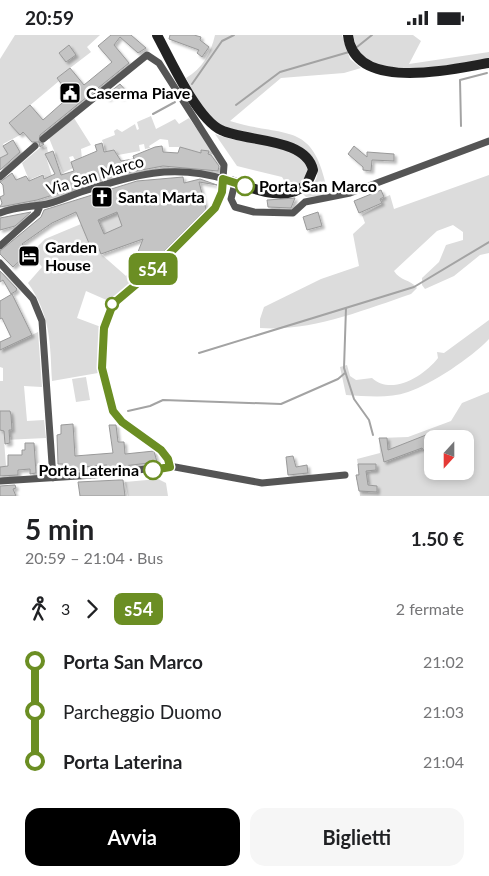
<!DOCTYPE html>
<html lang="it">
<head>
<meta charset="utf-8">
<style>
	:root { --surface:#fff; --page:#f6f6f6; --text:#202124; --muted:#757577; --accent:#000 }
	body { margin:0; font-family:Lato,sans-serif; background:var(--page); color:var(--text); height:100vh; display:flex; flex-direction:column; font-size:19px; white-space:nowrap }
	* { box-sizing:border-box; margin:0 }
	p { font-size:16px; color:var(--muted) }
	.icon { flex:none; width:28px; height:28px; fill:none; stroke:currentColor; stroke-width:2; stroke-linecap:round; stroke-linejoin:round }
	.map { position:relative; height:461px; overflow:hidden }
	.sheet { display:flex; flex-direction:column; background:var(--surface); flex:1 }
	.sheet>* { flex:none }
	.badge { padding:0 10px; border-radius:8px; font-size:18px; line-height:32px }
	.needle { width:32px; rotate:201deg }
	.controls { position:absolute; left:424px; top:395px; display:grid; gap:10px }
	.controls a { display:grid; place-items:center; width:50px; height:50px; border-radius:10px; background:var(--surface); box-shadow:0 2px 8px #0003; font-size:25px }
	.map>.badge { position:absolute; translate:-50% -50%; box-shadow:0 0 0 2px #fff }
	.legs { display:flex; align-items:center; gap:8px; height:55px; padding:0 25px; font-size:16px }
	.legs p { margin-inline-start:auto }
	.overview { display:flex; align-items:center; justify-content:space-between; height:85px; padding:0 25px }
	h1 { font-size:28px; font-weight:700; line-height:38px }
	.primary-button { display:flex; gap:10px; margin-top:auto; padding:10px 25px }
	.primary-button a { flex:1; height:58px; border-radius:15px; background:var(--accent); color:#fff; font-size:20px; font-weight:700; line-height:58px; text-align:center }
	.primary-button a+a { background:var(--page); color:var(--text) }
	ul { padding:0 25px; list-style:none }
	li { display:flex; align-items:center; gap:18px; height:50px; font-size:19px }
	li i { display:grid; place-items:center; width:8px; height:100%; margin:0 6px; background:currentColor }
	li i::after { content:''; width:12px; height:12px; margin:-6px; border:4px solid; border-radius:50%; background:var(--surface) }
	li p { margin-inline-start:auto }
	li:first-child i { background:linear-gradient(#0000 50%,currentColor 0) }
	li:last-child i { background:linear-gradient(currentColor 50%,#0000 0) }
	.status { display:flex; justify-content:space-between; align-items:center; height:35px; padding:0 25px; background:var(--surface); direction:ltr }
	.status svg { height:14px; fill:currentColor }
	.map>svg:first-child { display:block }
</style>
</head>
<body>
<div class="status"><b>20:59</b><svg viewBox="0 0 49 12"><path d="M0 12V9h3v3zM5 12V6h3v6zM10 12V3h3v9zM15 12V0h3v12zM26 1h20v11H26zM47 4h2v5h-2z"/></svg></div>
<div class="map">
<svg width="489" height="461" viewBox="0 0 489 461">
	<defs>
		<filter id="shadow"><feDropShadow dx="2.5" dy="2.5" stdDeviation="1" flood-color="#0004"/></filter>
	</defs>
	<rect width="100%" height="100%" fill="#fff"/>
	<path fill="#dcdcdc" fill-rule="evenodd" d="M 15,0 L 100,0 L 87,12 L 91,17 L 57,43 L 59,46 L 9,88 L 20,100 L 3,109 L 8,119 L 0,123 L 0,24 Z
		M 215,0 L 342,0 L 350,24 L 361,33 L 344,38 L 281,43 L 230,86 C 288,104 314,84 328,160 L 306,162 L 302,158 C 311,152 319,146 317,134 C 311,98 245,103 219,90 C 204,83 194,57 186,43 C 202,34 211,18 215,0 Z
		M 353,0 L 413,0 L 421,6 L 409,29 L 489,17 L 489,24 C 456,29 387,45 360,18 C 356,13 355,6 353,0 Z
		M 151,81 L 156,94 L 175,84 L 179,89 L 189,83 L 216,121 L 202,115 L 201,118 L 180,112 L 169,112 L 168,105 L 160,104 L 149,111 L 150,113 L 145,114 L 144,109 L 139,110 L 140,116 L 118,120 L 114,115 L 107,121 L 102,105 L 115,100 L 114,96 L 117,94 L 122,97 L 135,89 L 137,95 L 139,94 L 137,87 Z
		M 74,83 L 91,110 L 81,114 L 82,124 L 75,125 L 73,121 L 69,122 L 73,133 L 63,138 L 49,103 Z
		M 215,99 C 242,110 275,105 300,122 C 304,124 306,131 308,135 L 303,148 L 289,153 L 282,142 L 237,131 Z
		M 42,111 L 44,113 L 47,112 L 48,118 L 45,119 L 52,141 L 45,143 L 43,139 L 29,145 L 22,128 Z
		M 489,140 L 489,218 L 480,220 L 454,241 L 425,254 L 422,250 L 422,243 L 439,227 L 446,210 L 463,205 L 463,197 L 453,190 L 437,196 L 394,236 C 400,246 410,244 417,253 L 411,259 C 364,275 310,297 260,293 L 260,284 L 264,272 L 321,244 L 359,231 L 353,199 L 365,188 L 362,180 L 382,169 L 381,164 L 390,160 L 394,174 Z
		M 117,177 L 124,194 L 108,197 L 105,202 L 98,185 Z
		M 81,189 L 91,213 L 97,209 L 101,219 L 126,241 L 132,233 L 145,238 L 111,267 L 86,256 L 77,283 L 101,292 L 98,338 L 52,346 C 50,308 51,281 28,248 L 42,232 L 31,218 L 45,204 Z
		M 489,285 L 489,304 C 471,323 432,349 408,357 C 388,364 366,361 346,360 L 340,332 L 347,330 L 350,341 L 356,345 L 372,343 C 392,361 424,341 438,323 L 437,317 L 444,318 Z
		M 38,297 L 42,352 L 24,351 L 27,386 L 44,385 L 46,403 L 4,405 L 6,431 L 0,432 L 0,346 L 3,346 L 3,333 L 0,332 L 0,315 Z
		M 86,342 L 90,365 L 76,367 L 72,344 Z
		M 489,357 L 489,461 L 360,461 L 359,445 L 356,445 L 356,440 L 359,439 L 357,424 L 380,418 L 379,403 L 408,402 L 451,386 L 462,368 ZM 432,404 L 465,404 L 465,436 L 432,436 Z
		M 158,444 L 166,448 L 168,461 L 128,461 L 125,447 Z"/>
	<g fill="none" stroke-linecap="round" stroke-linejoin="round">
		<path stroke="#a3a3a3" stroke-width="2" d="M 357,12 L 372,0
			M 192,49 L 222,6 L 234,0
			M 236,70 L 280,37 L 349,17
			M 153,79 L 175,67
			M 461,91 L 460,45 L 487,38
			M 346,273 L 344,333 L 354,364 L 369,385 L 373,400
			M 199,318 L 414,252 L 489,207
			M 128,376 L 150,371 L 163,365 L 281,369 L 338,344 L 345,338"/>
	</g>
	<path fill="#c4c4c4" stroke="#999" fill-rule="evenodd" filter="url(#shadow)" d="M 111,0 L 131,0 L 146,13 L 138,18 L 120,2 L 114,10 L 129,28 L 40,100 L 39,107 L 44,109 L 40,112 L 39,107 L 32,107 L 23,97 L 20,100 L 9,88 L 30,70 L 43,85 L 70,61 L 57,43 L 70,33 L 84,50 L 112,27 L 98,11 Z
		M 170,0 L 194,0 L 201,2 L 200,5 L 209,12 L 202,22 L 197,18 L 199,15 L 169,4 Z
		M 69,10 L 76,20 L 66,27 L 59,18 Z
		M 120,49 L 128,58 L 121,63 L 116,57 L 108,64 L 105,61 Z
		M 13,105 L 20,117 L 0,135 L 0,123 L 8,119 L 3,111 Z
		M 102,108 L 104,117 L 114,115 L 121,126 L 134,124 L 133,121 L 155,112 L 162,111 L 163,117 L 178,118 L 180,112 L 201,118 L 201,115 L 209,116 L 208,119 L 211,120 L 219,131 L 218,136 L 163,131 L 120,139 L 37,165 L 0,172 L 2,168 L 0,162 L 4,160 L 3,150 L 0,147 L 12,138 L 16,145 L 26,141 L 29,146 L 43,140 L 44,144 L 55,139 L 45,119 L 53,116 L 61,140 L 74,136 L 71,127 L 97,116 L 95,110 Z
		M 354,111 L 367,122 L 367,117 L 394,119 L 394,126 L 372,125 L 371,136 L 363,135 L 363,132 L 348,119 Z
		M 183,142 L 184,148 L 200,144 L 217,150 L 199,147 L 206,174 L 150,230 L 139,227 L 136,222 L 143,204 L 101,219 L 97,209 L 91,213 L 76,177 L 52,188 L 22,209 L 33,221 L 28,225 L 25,221 L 13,232 L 0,219 L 0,216 L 41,182 L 44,175 L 137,146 ZM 117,177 L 122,191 L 104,199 L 98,185 Z
		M 381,155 L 384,162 L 380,164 L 382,168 L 359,178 L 354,166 Z
		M 295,163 L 291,173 L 268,172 L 267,165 Z
		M 31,177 L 15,191 L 0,195 L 0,183 Z
		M 318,177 L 322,191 L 307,195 L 303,182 Z
		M 0,236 L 17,254 L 16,256 L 11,259 L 3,245 L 0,247 Z
		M 12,259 L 32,300 L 0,315 L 0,307 L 11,302 L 2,283 L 0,284 L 0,266 Z
		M 0,376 L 10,376 L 11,380 L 12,395 L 9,395 L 10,408 L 5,409 L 4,396 L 0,395 Z
		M 73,389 L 75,421 L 113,418 L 109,390 L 116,390 L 118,407 L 124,407 L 125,419 L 154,416 L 157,427 L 107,433 L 107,430 L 82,432 L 82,435 L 64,437 L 63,429 L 58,429 L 57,400 L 61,399 L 61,390 Z
		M 426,400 L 432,400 L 432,406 L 426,406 L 427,420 L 422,413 L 384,427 L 379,403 L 387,403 L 388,415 Z
		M 25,408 L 34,408 L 36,438 L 30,439 L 30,434 L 18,435 L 18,440 L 0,441 L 0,432 L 8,431 L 8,420 L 22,420 L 22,415 L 25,415 Z
		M 293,421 L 296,432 L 307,430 L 308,438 L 288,440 L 286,422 Z
		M 358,429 L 376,429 L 376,435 L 366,436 L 368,450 L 377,451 L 377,457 L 359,456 L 356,440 L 359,440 Z
		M 119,445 L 123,445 L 125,461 L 80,461 L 78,447 Z
		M 15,450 L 16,453 L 13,454 L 16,461 L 0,461 L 0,451 Z"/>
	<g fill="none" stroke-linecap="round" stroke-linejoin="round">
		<path stroke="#555" stroke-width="7" d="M 43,104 L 147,20 L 159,28 L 224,130 L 222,157 L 215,173 L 152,236 L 113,269 L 104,293 L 102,333 L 113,376 L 122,387 L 164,417 L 168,424 L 169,432
			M 0,142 L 35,111
			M 235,148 L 231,164 L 235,172 L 254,177 L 293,178 L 305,167 L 350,158 L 489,106
			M 0,178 C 14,172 27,172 41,170 C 54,169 69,161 81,157 C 133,140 173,128 227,145
			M 0,211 L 37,178 L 40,171
			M 0,228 L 33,264 L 42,286 L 53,443
			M 175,432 L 262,448 L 345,440
			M 0,446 L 94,440 L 172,431"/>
		<path stroke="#222" stroke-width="10" d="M 157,0 C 170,24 197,84 221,95 C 245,107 306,102 313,135 L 307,149 C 286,168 254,154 231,146
			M 348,0 C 354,58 452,34 489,28"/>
	</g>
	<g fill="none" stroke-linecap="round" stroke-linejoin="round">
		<g stroke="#fff" stroke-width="11">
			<path id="line-1" d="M 153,435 L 170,432 L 168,424 L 161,415 L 122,387 L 113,376 L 102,333 L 104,293 L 113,269 L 152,236 L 215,173 L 222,157 L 223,144 L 245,151"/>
		</g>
		<use href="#line-1" stroke="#6b8e23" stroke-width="8"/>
	</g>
	<defs>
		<g id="civic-square" transform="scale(1.125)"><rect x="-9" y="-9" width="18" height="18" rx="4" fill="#000" stroke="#fff"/><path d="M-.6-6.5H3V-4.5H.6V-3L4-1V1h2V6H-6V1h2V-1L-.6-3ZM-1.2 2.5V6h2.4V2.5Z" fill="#fff"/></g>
		<g id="church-square" transform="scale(1.125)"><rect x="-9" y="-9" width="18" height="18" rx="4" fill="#000" stroke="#fff"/><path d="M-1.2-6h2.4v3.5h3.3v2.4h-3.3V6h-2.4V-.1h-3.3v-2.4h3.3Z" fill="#fff"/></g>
		<g id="hotel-square" transform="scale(1.125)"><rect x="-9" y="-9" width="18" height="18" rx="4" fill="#000" stroke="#fff"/><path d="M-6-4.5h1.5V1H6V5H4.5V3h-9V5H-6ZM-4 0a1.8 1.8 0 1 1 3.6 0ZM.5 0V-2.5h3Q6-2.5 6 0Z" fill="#fff"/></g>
	</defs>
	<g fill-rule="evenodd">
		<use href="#civic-square" x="70" y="58"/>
		<use href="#church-square" x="102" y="162"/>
		<use href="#hotel-square" x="29" y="221"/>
	</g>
	<g fill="#fff" stroke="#6b8e23" stroke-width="2.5">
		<circle cx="245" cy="151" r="9"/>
		<circle cx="112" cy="269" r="6"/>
		<circle cx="153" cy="435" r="9"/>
	</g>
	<g text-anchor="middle" stroke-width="5" stroke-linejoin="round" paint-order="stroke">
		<g font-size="16" font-weight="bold" fill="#000" stroke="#fff" text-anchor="start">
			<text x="86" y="64">Caserma Piave</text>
			<text x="118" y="168">Santa Marta</text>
			<text x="45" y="218">Garden<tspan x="45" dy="18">House</tspan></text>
		</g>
		<g font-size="16" fill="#000" stroke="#fff">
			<text transform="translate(95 140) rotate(-17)" y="6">Via San Marco</text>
		</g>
		<g font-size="16" font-weight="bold" fill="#000" stroke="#fff" text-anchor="start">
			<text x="259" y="157">Porta San Marco</text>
			<text x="139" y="441" text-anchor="end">Porta Laterina</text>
		</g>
	</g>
</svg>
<div class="controls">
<a><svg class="needle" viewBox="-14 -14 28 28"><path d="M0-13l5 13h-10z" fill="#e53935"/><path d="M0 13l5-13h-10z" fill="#757577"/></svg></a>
</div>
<b class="badge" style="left:153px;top:234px;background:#6b8e23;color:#fff">s54</b>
</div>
<section class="sheet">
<div class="overview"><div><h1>5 min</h1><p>20:59 – 21:04 · Bus</p></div><b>1.50 €</b></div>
<div class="legs"><svg class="icon" aria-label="walk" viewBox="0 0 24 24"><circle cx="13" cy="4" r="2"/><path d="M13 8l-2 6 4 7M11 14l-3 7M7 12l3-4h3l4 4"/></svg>3<svg class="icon" aria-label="forward" viewBox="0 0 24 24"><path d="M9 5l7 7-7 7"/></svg><b class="badge" style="background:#6b8e23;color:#fff">s54</b><p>2 fermate</p></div>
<ul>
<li><i style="color:#6b8e23"></i><b>Porta San Marco</b><p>21:02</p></li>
<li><i style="color:#6b8e23"></i><span>Parcheggio Duomo</span><p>21:03</p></li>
<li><i style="color:#6b8e23"></i><b>Porta Laterina</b><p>21:04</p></li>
</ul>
<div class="primary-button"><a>Avvia</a><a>Biglietti</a></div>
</section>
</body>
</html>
